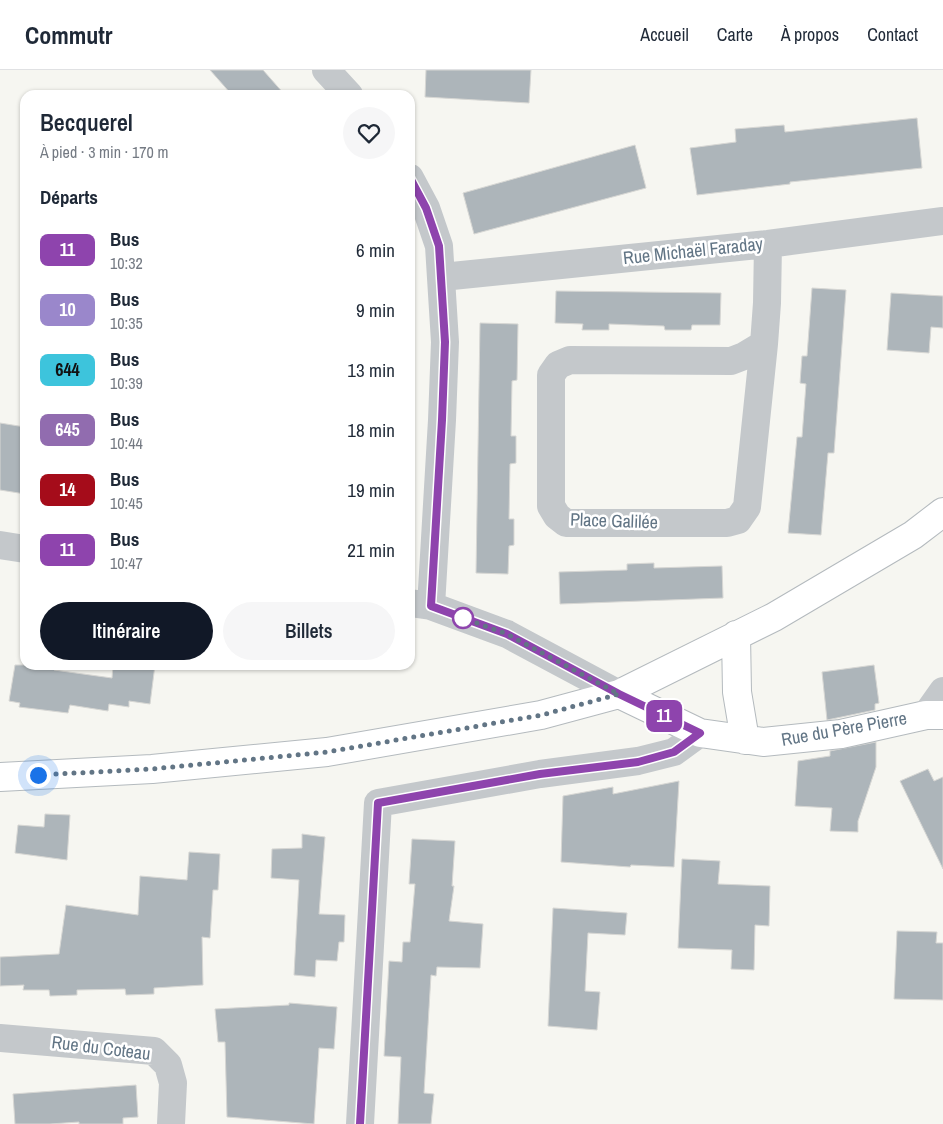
<!DOCTYPE html>
<html lang="fr">
<head>
<meta charset="utf-8">
<style>
	:root { --surface:#fff; --page:#f6f6f7; --text:#1f2937; --muted:#747a83; --line:#e0e1e3; --accent:#111827 }
	body { margin:0; font-family:"Archivo Narrow",sans-serif; background:var(--page); color:var(--text); height:100vh; display:flex; flex-direction:column; font-size:19px; white-space:nowrap }
	* { box-sizing:border-box; margin:0 }
	p { font-size:16px; color:var(--muted) }
	.icon { flex:none; width:28px; height:28px; fill:none; stroke:currentColor; stroke-width:2; stroke-linecap:round; stroke-linejoin:round }
	.map { position:relative; flex:1; overflow:hidden }
	.panel { position:absolute; left:20px; top:20px; width:395px; height:580px; display:flex; flex-direction:column; background:var(--surface); border-radius:15px; box-shadow:0 1px 4px #0004 }
	.panel>* { flex:none }
	.badge { padding:0 10px; border-radius:8px; font-size:18px; line-height:32px }
	.you { position:absolute; width:25px; height:25px; margin:-12px; border:4px solid #fff; border-radius:50%; background:#1a73e8; box-shadow:0 0 0 8px #1a73e833 }
	.map>.badge { position:absolute; translate:-50% -50%; box-shadow:0 0 0 2px #fff }
	h2 { padding:0 20px; font-size:19px; line-height:45px }
	.round { display:grid; place-items:center; flex:none; width:52px; height:52px; border-radius:26px; background:var(--page) }
	.head { display:flex; align-items:center; justify-content:space-between; height:85px; padding:0 20px }
	h1 { font-size:24px; font-weight:600; line-height:38px }
	.button { display:flex; gap:10px; margin-top:auto; padding:10px 20px }
	.button a { flex:1; height:58px; border-radius:30px; background:var(--accent); color:#fff; font-size:20px; font-weight:600; line-height:58px; text-align:center }
	.button a+a { background:var(--page); color:var(--text) }
	ul { padding:0; list-style:none }
	li { display:flex; align-items:center; gap:15px; height:60px; padding:0 20px }
	li div { flex:1 }
	li b { display:block; font-size:19px }
	li em { font-style:normal }
	li .badge { min-width:55px; font-weight:700; text-align:center }
	header { display:flex; align-items:center; gap:30px; box-sizing:border-box; height:70px; padding:0 25px; background:var(--surface); border-bottom:1px solid var(--line) }
	header strong { font-size:24px }
	nav { display:flex; gap:28px; margin-inline-start:auto; font-size:18px }
	.map>svg:first-child { display:block }
</style>
</head>
<body>
<header>
<strong>Commutr</strong>
<nav><a>Accueil</a><a>Carte</a><a>À propos</a><a>Contact</a></nav>
</header>
<div class="map">
<svg width="943" height="1054" viewBox="0 0 943 1054">
	<rect width="100%" height="100%" fill="#f6f6f1"/>
	<path fill="#adb5ba" stroke="#d7d7d4" d="M 210,0 L 263,0 L 285,25 L 232,25 Z
		M 426,0 L 531,0 L 529,33 L 425,27 Z
		M 917,48 L 922,98 L 790,112 L 790,114 L 697,125 L 690,78 L 736,72 L 735,59 L 784,55 L 785,62 Z
		M 635,75 L 646,118 L 474,164 L 463,123 Z
		M 812,218 L 846,220 L 834,383 L 828,383 L 821,465 L 788,463 L 797,367 L 802,367 L 806,314 L 800,313 L 802,286 L 807,286 Z
		M 556,221 L 721,223 L 720,255 L 692,255 L 691,260 L 665,260 L 664,256 L 609,254 L 609,260 L 582,260 L 583,254 L 555,253 Z
		M 891,223 L 943,226 L 943,258 L 931,257 L 929,283 L 887,280 Z
		M 480,253 L 518,254 L 517,310 L 512,311 L 511,366 L 516,366 L 516,393 L 510,394 L 509,449 L 514,449 L 514,475 L 509,476 L 508,504 L 476,503 Z
		M 0,353 L 25,357 L 25,424 L 0,420 Z
		M 654,493 L 654,498 L 722,496 L 723,528 L 560,534 L 559,502 L 627,500 L 627,494 Z
		M 15,595 L 54,595 L 54,600 L 112,608 L 113,595 L 155,595 L 150,634 L 129,631 L 129,637 L 109,634 L 108,641 L 70,635 L 68,643 L 19,637 L 20,633 L 9,631 Z
		M 874,595 L 879,633 L 875,634 L 875,640 L 827,650 L 822,602 Z
		M 876,672 L 876,697 L 858,751 L 858,762 L 830,761 L 832,738 L 795,736 L 798,691 L 830,686 L 830,681 Z
		M 928,699 L 934,711 L 943,707 L 943,799 L 900,711 Z
		M 679,711 L 674,797 L 631,795 L 630,797 L 561,792 L 563,726 L 613,717 L 613,724 Z
		M 45,744 L 70,745 L 67,790 L 15,783 L 18,755 L 44,757 Z
		M 302,764 L 325,767 L 319,844 L 345,845 L 344,872 L 339,872 L 337,891 L 316,890 L 315,907 L 294,905 L 299,810 L 271,808 L 272,779 L 302,778 Z
		M 412,769 L 455,771 L 452,816 L 454,816 L 449,851 L 483,854 L 480,898 L 437,897 L 436,906 L 431,905 L 424,1023 L 434,1024 L 431,1054 L 398,1054 L 401,987 L 384,986 L 389,891 L 402,892 L 403,872 L 410,872 L 415,814 L 409,814 Z
		M 189,782 L 220,784 L 218,820 L 213,820 L 210,868 L 202,867 L 203,915 L 154,918 L 154,924 L 126,925 L 125,919 L 77,920 L 77,925 L 50,926 L 49,920 L 23,920 L 24,915 L 0,916 L 0,887 L 59,884 L 66,835 L 138,845 L 140,806 L 187,810 Z
		M 682,789 L 720,791 L 718,814 L 770,816 L 769,856 L 755,855 L 754,900 L 731,899 L 732,880 L 678,878 Z
		M 553,838 L 627,843 L 625,865 L 588,863 L 585,921 L 600,922 L 597,960 L 548,956 Z
		M 897,861 L 937,862 L 936,873 L 943,873 L 943,930 L 894,929 Z
		M 289,933 L 337,937 L 334,979 L 319,978 L 314,1054 L 227,1047 L 225,972 L 218,972 L 215,939 L 289,935 Z
		M 136,1015 L 138,1047 L 123,1048 L 123,1054 L 79,1054 L 79,1052 L 50,1054 L 15,1054 L 13,1024 Z"/>
	<g fill="none" stroke-linecap="round" stroke-linejoin="round">
		<g stroke="#b4babe" stroke-width="30">
			<path id="secondary" d="M 736,565 L 737,622 L 745,670
				M 619,624 L 700,663 L 763,672 L 841,664 L 926,645 L 943,645
				M 0,707 L 152,699 L 327,682 L 541,645 L 619,624 L 774,547 L 913,465 L 943,442"/>
		</g>
		<path stroke="#c4c8cb" stroke-width="28" d="M 326,0 L 349,25
			M 410,108 L 426,138 L 439,176 L 445,272 L 442,350 L 431,536
			M 442,207 L 768,174 L 943,151
			M 764,274 L 747,437 L 738,450 L 727,453 L 566,453 L 557,446 L 551,436 L 551,305 L 558,295 L 570,290 L 731,291 L 744,286 L 764,274 L 767,233 L 768,174
			M 0,475 L 25,479
			M 410,533 L 431,536 L 507,564 L 619,624
			M 926,645 L 943,621
			M 0,968 L 154,981 L 168,995 L 173,1013 L 171,1054
			M 360,1054 L 378,733 L 540,704 L 638,691 L 674,682 L 700,663"/>
		<use href="#secondary" stroke="#fff" stroke-width="28"/>
	</g>
	<g fill="none" stroke-linecap="round" stroke-linejoin="round">
		<g stroke="#fff" stroke-width="11">
			<path id="line" d="M 360,1054 L 378,733 L 540,704 L 638,692 L 674,682 L 700,663 L 619,624 L 507,564 L 431,536 L 442,350 L 445,272 L 439,176 L 426,138 L 410,108"/>
		</g>
		<use href="#line" stroke="#8e44ad" stroke-width="8"/>
		<path stroke="#627585" stroke-width="5" stroke-dasharray="0 9" d="M 38,705 L 152,699 L 327,682 L 542,645 L 619,624 L 507,564 L 463,548"/>
	</g>
	<circle fill="#fff" stroke="#8e44ad" stroke-width="2.5" cx="463" cy="548" r="10"/>
	<g text-anchor="middle" stroke-width="5" stroke-linejoin="round" paint-order="stroke">
		<g font-size="18" fill="#627585" stroke="#fff">
			<text transform="translate(693 181) rotate(-6)" y="6">Rue Michaël Faraday</text>
			<text transform="translate(614 451) rotate(2)" y="6">Place Galilée</text>
			<text transform="translate(844 659) rotate(-10)" y="6">Rue du Père Pierre</text>
			<text transform="translate(101 978) rotate(7)" y="6">Rue du Coteau</text>
		</g>
	</g>
</svg>
<div class="you" style="left:38px;top:705px"></div>
<b class="badge" style="left:664px;top:646px;background:#8e44ad;color:#fff">11</b>
<section class="panel">
<div class="head"><div><h1>Becquerel</h1><p>À pied · 3 min · 170 m</p></div><a class="round"><svg class="icon" aria-label="heart" viewBox="0 0 24 24"><path d="M12 20l-8-8c-3-5 5-10 8-4 3-6 11-1 8 4z"/></svg></a></div>
<h2>Départs</h2>
<ul>
<li><span class="badge" style="background:#8e44ad;color:#fff">11</span><div><b>Bus</b><p>10:32</p></div><em>6 min</em></li>
<li><span class="badge" style="background:#9a87cb;color:#fff">10</span><div><b>Bus</b><p>10:35</p></div><em>9 min</em></li>
<li><span class="badge" style="background:#3dc4dc;color:#111">644</span><div><b>Bus</b><p>10:39</p></div><em>13 min</em></li>
<li><span class="badge" style="background:#916caf;color:#fff">645</span><div><b>Bus</b><p>10:44</p></div><em>18 min</em></li>
<li><span class="badge" style="background:#a50c1a;color:#fff">14</span><div><b>Bus</b><p>10:45</p></div><em>19 min</em></li>
<li><span class="badge" style="background:#8e44ad;color:#fff">11</span><div><b>Bus</b><p>10:47</p></div><em>21 min</em></li>
</ul>
<div class="button"><a>Itinéraire</a><a>Billets</a></div>
</section>
</div>
</body>
</html>
